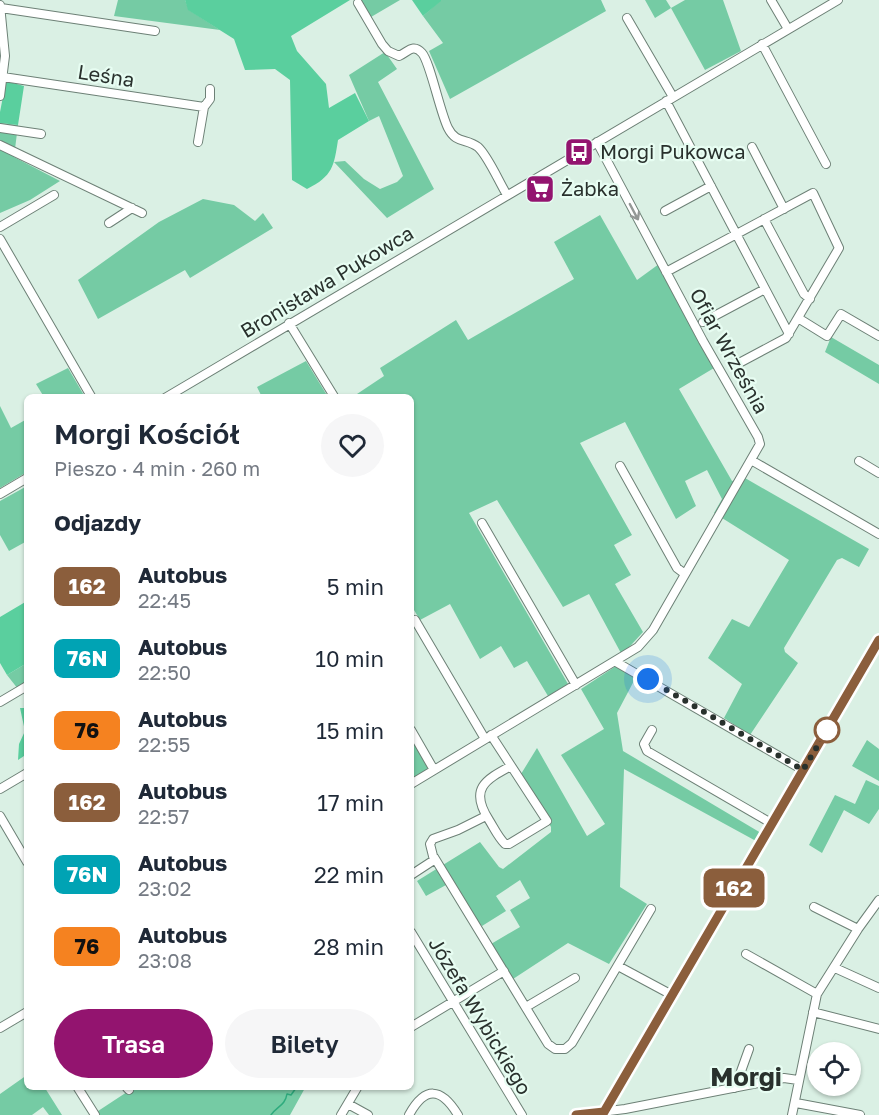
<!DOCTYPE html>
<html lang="pl">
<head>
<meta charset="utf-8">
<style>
	:root { --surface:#fff; --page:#f6f6f7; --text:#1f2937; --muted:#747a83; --accent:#93146f }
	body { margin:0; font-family:"Golos Text",sans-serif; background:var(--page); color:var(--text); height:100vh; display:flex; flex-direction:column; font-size:22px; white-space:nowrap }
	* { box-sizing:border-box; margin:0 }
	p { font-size:20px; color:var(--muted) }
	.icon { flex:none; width:33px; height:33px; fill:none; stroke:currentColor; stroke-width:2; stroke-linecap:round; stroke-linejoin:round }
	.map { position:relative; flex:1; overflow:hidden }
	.side { position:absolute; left:24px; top:394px; width:390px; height:696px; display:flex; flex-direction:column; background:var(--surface); border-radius:9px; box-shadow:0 2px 4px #0004 }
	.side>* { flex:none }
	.badge { padding:0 12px; border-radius:9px; font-size:21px; line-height:39px }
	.controls { position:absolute; left:807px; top:1042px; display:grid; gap:12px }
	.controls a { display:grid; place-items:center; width:54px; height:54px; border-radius:50%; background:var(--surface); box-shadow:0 2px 4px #0004; font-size:30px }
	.you { position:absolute; width:30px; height:30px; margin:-15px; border:4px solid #fff; border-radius:50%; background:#1a73e8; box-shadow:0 0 0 9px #1a73e833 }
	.map>.badge { position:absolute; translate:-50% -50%; box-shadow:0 0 0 3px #fff }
	h2 { padding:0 30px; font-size:22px; line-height:54px }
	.round { display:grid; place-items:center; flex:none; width:63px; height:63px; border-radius:32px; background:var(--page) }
	.overview { display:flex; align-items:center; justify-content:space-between; height:102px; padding:0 30px }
	h1 { font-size:28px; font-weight:600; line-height:45px }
	.action { display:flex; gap:12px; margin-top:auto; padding:12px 30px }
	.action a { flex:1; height:69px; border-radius:36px; background:var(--accent); color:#fff; font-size:24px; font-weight:600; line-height:69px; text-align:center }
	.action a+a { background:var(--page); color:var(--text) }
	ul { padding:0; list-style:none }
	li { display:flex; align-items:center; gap:18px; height:72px; padding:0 30px }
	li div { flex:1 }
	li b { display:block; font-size:22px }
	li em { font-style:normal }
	li .badge { min-width:66px; font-weight:700; text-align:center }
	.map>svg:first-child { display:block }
</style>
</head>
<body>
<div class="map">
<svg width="879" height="1115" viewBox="0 0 879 1115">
	<rect width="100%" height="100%" fill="#daf0e4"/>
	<path fill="#75cba4" d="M 118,0 L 185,0 L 189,10 L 220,30 L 114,16 Z
		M 360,0 L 400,0 L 371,17 Z
		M 441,0 L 601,0 L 606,11 L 450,99 L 429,51 L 443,43 L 423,16 Z
		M 645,0 L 666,0 L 671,8 L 685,0 L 723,0 L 741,51 L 705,70 L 671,8 L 655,18 Z
		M 385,52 L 397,69 L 378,82 L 434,189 L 387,218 L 334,162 L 345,161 L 364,179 L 380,189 L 397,182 L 403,176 L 379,116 L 369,121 L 349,75 Z
		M 0,123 L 18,125 L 14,157 L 60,181 L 30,200 L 0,213 Z
		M 203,199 L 234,205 L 255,221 L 263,213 L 273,228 L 190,278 L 185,270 L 98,319 L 78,280 L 159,222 Z
		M 600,215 L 637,280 L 659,264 L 714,368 L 679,389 L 732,481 L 745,478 L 869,549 L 859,567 L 842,558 L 837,560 L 784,648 L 785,652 L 798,663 L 750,735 L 724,718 L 742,684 L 708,658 L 732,619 L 749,627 L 789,560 L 714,513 L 722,499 L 707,470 L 685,481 L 696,506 L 676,519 L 625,422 L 580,443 L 632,535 L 614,545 L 631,575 L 615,584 L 643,632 L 622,655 L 589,594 L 563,607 L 497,500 L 469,513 L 568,684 L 548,696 L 527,661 L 514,668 L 501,646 L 480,659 L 450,604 L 420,620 L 411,605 L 411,398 L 351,398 L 384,376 L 380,368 L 456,320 L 468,340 L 574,279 L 554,242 Z
		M 831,337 L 879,365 L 879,384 L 825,352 Z
		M 306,361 L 328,397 L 262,397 L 257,387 Z
		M 68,368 L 85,397 L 44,397 L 36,384 Z
		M 0,406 L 11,428 L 27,419 L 27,472 L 0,488 Z
		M 27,486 L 27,541 L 9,551 L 0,535 L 0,501 Z
		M 27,663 L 27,684 L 18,689 L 7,675 Z
		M 616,666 L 636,677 L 617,713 L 623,751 L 761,833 L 756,841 L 624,769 L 620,887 L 647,904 L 609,964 L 568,943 L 513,979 L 491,944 L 520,927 L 510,910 L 530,898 L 520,880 L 496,896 L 506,911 L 482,926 L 450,886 L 446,885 L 426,896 L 417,881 L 480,842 L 499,867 L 503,869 L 551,832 L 551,827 L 521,774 L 537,748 L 587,836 L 605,824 L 561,755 L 604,729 L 581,689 Z
		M 411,737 L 430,768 L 411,779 Z
		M 867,740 L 879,749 L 879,781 L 852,766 Z
		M 866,780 L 879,786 L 879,809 L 869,824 L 844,810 L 822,853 L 809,845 L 835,795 L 855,804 Z
		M 27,1075 L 27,1088 L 45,1088 L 62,1115 L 49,1115 L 43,1107 L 32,1115 L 0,1115 L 0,1094 Z
		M 125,1088 L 305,1088 L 290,1115 L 92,1115 L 127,1092 Z"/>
	<path fill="#5acf9e" d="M 185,0 L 350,0 L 291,36 L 297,51 L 326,84 L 329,108 L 355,93 L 369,121 L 338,140 C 334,166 333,176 307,189 L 292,180 L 290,80 L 275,69 L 245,70 L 234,39 L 188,10 Z
		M 412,0 L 441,0 L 441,1 L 423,16 Z
		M 6,81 L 24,86 L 18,125 L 0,123 L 0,112 Z
		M 27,601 L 27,663 L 7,675 L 0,663 L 0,617 Z
		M 20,708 L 27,708 L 27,754 L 18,760 L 19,744 L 25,731 Z"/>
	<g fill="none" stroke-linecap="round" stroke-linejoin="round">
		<path stroke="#2eab7d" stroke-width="1.5" d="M 271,1115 C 277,1106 285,1106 287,1094 L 291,1095 L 296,1088"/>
		<g stroke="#6d8076" stroke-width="10">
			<path id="minor" d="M 771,0 L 788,29
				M 358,3 L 382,44 L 388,51 L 399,56 C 408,52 413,43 422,53 C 430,62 440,112 448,128 C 456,144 466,138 478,147 C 488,156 499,182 507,195
				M 1,8 L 155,31
				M 627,18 L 673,97
				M 762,44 L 826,164
				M 3,77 L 204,107
				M 0,96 L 5,56 L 0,5
				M 666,101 L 789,334
				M 0,128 L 41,134
				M 198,142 L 204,107 L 210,99 L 210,89
				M 0,145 L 142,213
				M 752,147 L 784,209
				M 665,211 L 711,186
				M 764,219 L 804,294 L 810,299
				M 109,223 L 132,208
				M 0,227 L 54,195
				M 0,239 L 92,398
				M 666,272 L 813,193 L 839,248 L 786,338 L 741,362
				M 798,318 L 827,336 L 841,314 L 879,336
				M 703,322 L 765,289
				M 289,323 L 335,398
				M 165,398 L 838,0
				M 751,460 L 879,534
				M 859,461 L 879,473
				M 620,466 L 677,568 L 685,574
				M 0,494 L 27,478
				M 482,523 L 576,685
				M 415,620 L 485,739
				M 616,662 L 803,770
				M 0,702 L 27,686
				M 411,730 L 434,770
				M 652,730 L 644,744 L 647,751 L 771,823
				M 491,735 L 547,821 L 509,844 L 505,844 C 498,837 494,828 489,820 C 469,789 485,780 511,766
				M 411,784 L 638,647 L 653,630 L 760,444 L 758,437 L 703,341 L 597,142
				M 0,789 L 27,773
				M 0,816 L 27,862
				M 434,857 L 548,1044 L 555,1049 L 565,1049 L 572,1043 L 651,909
				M 411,875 L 434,860 L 430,844 L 433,839 L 458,830 L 486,816
				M 814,907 L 858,929
				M 411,932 L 522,1115
				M 746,954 L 817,994
				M 618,966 L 672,995
				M 835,968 L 879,988
				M 526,1007 L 575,978
				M 813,1012 L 879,1029
				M 411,1027 L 504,971
				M 0,1028 L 27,1012
				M 78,1088 L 95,1115
				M 127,1088 L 129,1090
				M 735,1088 L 749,1049
				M 796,1103 L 860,1115
				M 348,1104 L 368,1115
				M 341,1115 L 357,1088
				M 409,1115 C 425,1086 441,1087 458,1115
				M 577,1115 L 625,1109 L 784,1078 L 798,1080
				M 604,1115 L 879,640
				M 792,1115 L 817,994 L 858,929 L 879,900"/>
		</g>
		<use href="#minor" stroke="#fff" stroke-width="8"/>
	</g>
	<defs><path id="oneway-shaft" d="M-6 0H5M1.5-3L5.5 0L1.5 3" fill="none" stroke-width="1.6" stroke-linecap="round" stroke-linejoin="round" transform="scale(1.5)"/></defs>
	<use stroke="#949896" href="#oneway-shaft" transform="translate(634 212) rotate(62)"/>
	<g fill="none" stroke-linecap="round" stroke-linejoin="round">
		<g stroke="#fff" stroke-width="14">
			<path id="line" d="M 576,1115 L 604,1112 L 879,640"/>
		</g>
		<use href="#line" stroke="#8b5e3c" stroke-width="9"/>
		<path stroke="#29312d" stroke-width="6" stroke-dasharray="0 10.8" d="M 648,679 L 803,770 L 827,730"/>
	</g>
	<defs>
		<g id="bus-square" transform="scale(1.5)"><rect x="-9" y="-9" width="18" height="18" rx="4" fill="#93146f" stroke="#e7fdf2"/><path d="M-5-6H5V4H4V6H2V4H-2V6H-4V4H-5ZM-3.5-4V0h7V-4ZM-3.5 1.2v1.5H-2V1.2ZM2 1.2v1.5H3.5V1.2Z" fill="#fff"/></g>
		<g id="supermarket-square" transform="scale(1.5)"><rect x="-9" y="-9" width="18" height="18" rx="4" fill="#93146f" stroke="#e7fdf2"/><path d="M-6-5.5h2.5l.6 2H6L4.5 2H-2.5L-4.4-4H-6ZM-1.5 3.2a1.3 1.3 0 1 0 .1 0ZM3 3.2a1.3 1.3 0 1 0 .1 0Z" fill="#fff"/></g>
	</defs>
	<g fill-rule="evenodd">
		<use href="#bus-square" x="579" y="152"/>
		<use href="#supermarket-square" x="540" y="189"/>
	</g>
	<circle fill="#fff" stroke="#8b5e3c" stroke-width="3" cx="827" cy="730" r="12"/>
	<g text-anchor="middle" stroke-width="4.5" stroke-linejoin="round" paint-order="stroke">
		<g font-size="20" fill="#29312d" stroke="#e7fdf2">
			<text transform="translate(106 76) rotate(9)" y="7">Leśna</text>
			<text transform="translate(327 282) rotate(-31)" y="7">Bronisława Pukowca</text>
			<text transform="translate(729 351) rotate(61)" y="7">Ofiar Września</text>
			<text transform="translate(480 1016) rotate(59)" y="7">Józefa Wybickiego</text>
		</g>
		<g font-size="20" fill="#29312d" stroke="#e7fdf2" text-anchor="start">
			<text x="600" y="159">Morgi Pukowca</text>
			<text x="561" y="196">Żabka</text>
		</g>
		<g font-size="26" font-weight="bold" fill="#29312d" stroke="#e7fdf2">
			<text x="746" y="1086">Morgi</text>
		</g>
	</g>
</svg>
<div class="controls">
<a><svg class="icon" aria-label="locate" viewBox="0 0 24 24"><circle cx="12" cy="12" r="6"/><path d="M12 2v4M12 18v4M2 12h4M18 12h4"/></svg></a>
</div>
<div class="you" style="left:648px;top:679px"></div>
<b class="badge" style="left:734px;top:888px;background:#8b5e3c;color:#fff">162</b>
<section class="side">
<div class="overview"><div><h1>Morgi Kościół</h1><p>Pieszo · 4 min · 260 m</p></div><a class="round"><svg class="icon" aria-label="heart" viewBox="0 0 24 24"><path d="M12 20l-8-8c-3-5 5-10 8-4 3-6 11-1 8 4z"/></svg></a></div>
<h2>Odjazdy</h2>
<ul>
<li><span class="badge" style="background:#8b5e3c;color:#fff">162</span><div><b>Autobus</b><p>22:45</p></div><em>5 min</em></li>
<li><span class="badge" style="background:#00a3b4;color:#fff">76N</span><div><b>Autobus</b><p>22:50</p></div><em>10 min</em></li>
<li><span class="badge" style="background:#f58220;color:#111">76</span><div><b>Autobus</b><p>22:55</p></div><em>15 min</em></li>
<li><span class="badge" style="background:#8b5e3c;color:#fff">162</span><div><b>Autobus</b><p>22:57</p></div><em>17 min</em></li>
<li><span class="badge" style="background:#00a3b4;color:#fff">76N</span><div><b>Autobus</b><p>23:02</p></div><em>22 min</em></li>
<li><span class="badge" style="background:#f58220;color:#111">76</span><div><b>Autobus</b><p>23:08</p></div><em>28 min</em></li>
</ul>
<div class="action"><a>Trasa</a><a>Bilety</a></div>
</section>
</div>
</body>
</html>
